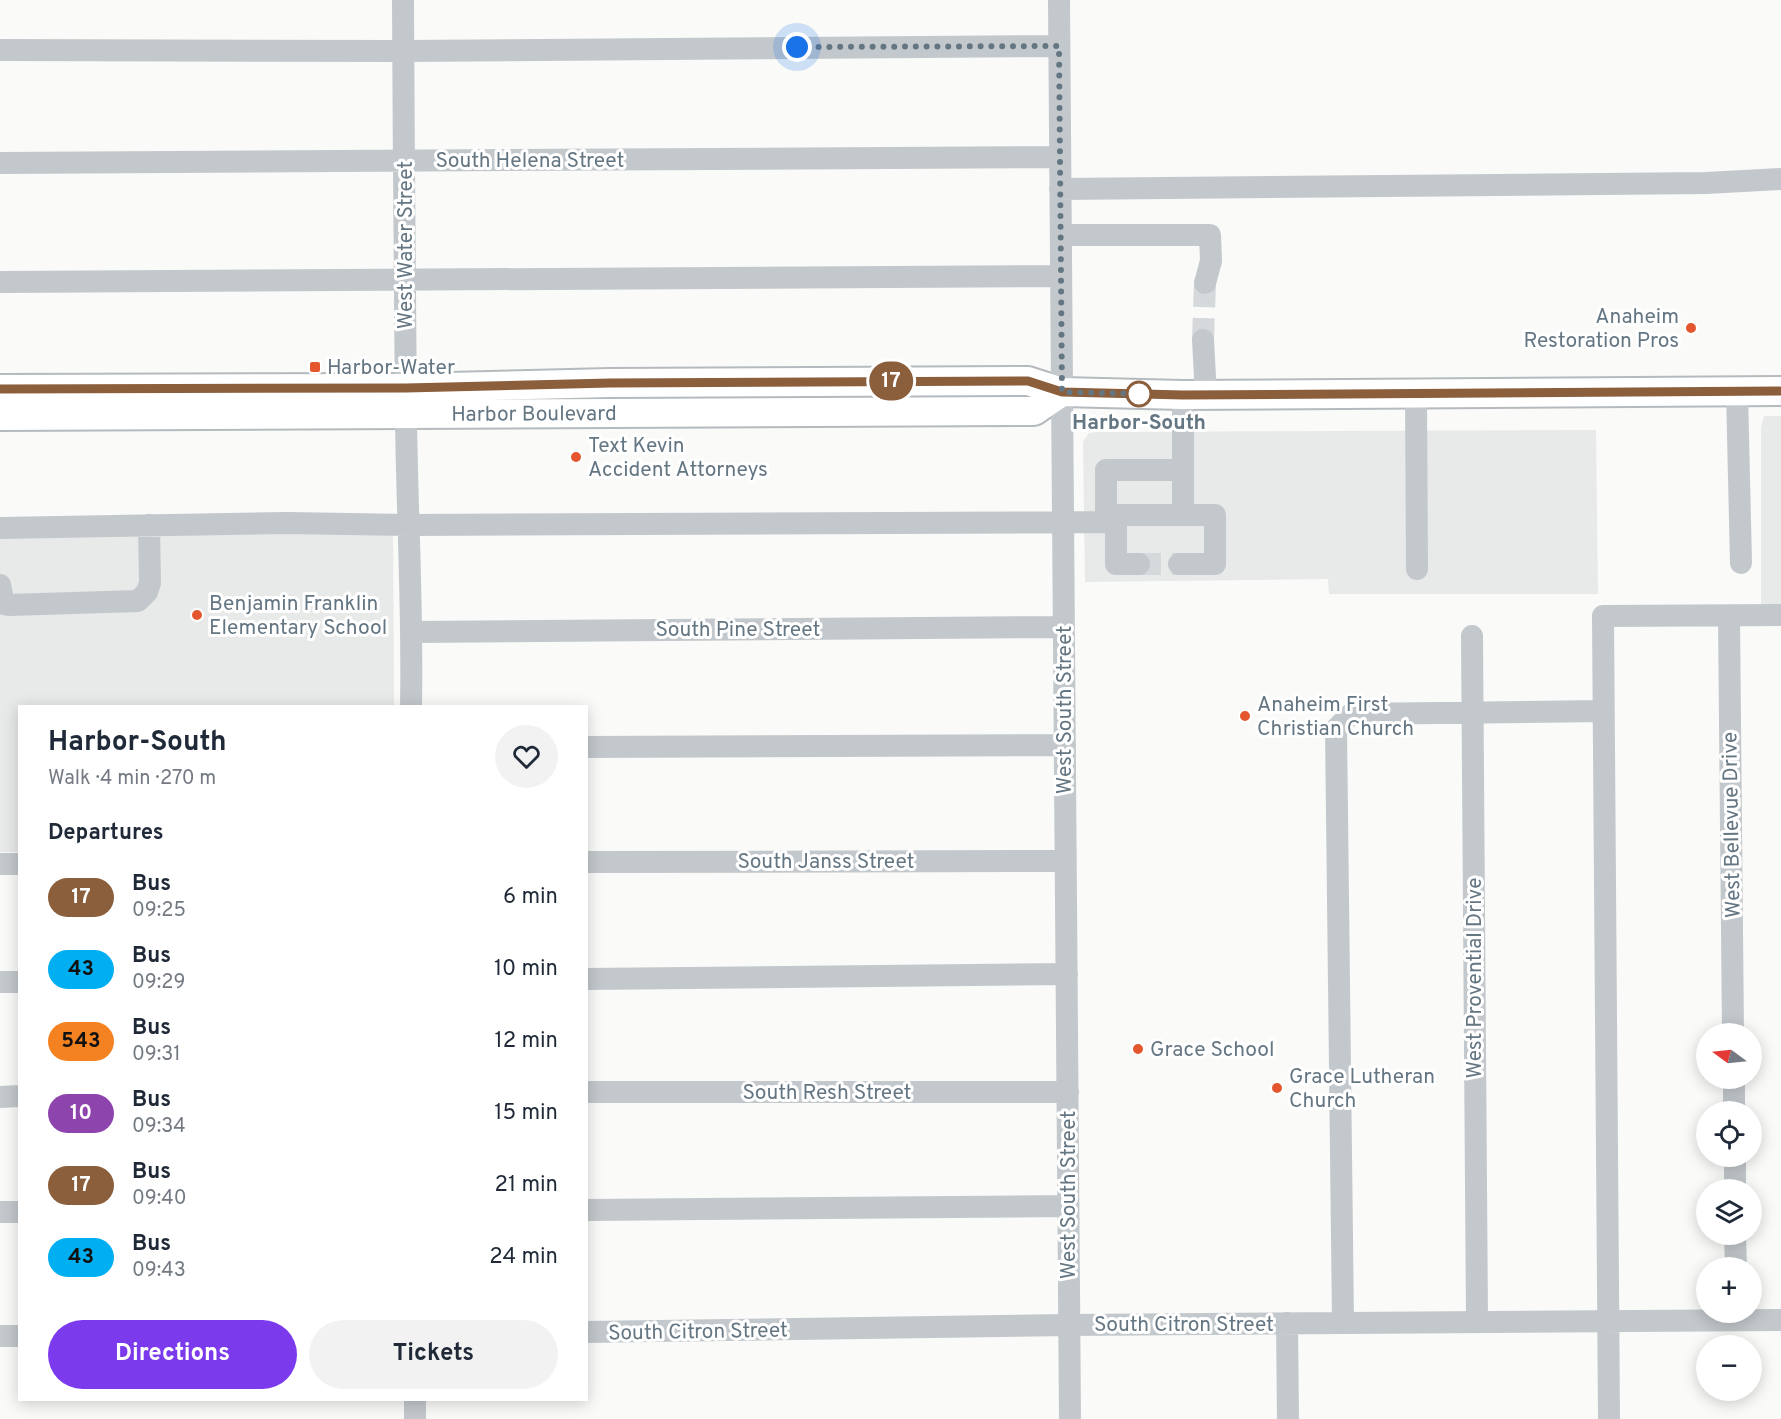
<!DOCTYPE html>
<html lang="en">
<head>
<meta charset="utf-8">
<style>
	:root { --surface:#fff; --page:#f2f2f3; --text:#1f2937; --muted:#747a83; --accent:#7c3aed }
	body { margin:0; font-family:Overpass,sans-serif; background:var(--page); color:var(--text); height:100vh; display:flex; flex-direction:column; font-size:22px; white-space:nowrap }
	* { box-sizing:border-box; margin:0 }
	p { font-size:20px; color:var(--muted) }
	.icon { flex:none; width:33px; height:33px; fill:none; stroke:currentColor; stroke-width:2; stroke-linecap:round; stroke-linejoin:round }
	.map { position:relative; flex:1; overflow:hidden }
	.drawer { position:absolute; left:18px; top:705px; width:570px; height:696px; display:flex; flex-direction:column; background:var(--surface); border-radius:0px; box-shadow:0 3px 15px #0003 }
	.drawer>* { flex:none }
	.badge { padding:0 12px; border-radius:20px; font-size:21px; line-height:39px }
	.needle { width:39px; rotate:285deg }
	.fabs { position:absolute; left:1696px; top:1023px; display:grid; gap:12px }
	.fabs a { display:grid; place-items:center; width:66px; height:66px; border-radius:50%; background:var(--surface); box-shadow:0 3px 15px #0003; font-size:30px }
	.you { position:absolute; width:30px; height:30px; margin:-15px; border:4px solid #fff; border-radius:50%; background:#1a73e8; box-shadow:0 0 0 9px #1a73e833 }
	.map>.badge { position:absolute; translate:-50% -50%; box-shadow:0 0 0 3px #fff }
	h2 { padding:0 30px; font-size:22px; line-height:54px }
	.round { display:grid; place-items:center; flex:none; width:63px; height:63px; border-radius:32px; background:var(--page) }
	.head { display:flex; align-items:center; justify-content:space-between; height:102px; padding:0 30px }
	h1 { font-size:28px; font-weight:700; line-height:45px }
	.button { display:flex; gap:12px; margin-top:auto; padding:12px 30px }
	.button a { flex:1; height:69px; border-radius:36px; background:var(--accent); color:#fff; font-size:24px; font-weight:700; line-height:69px; text-align:center }
	.button a+a { background:var(--page); color:var(--text) }
	ul { padding:0; list-style:none }
	li { display:flex; align-items:center; gap:18px; height:72px; padding:0 30px }
	li div { flex:1 }
	li b { display:block; font-size:22px }
	li em { font-style:normal }
	li .badge { min-width:66px; font-weight:700; text-align:center }
	.map>svg:first-child { display:block }
</style>
</head>
<body>
<div class="map">
<svg width="1781" height="1419" viewBox="0 0 1781 1419">
	<rect width="100%" height="100%" fill="#fafaf8"/>
	<path fill="#e8e9e9" d="M 1764,416 L 1781,416 L 1781,605 L 1761,605 L 1761,427 Z
		M 1596,430 L 1598,594 L 1329,594 L 1328,579 L 1085,582 L 1083,442 L 1089,433 L 1096,432 Z
		M 393,521 L 394,706 L 20,706 L 19,852 L 0,852 L 0,524 Z"/>
	<g fill="none" stroke-linecap="round" stroke-linejoin="round">
		<path stroke="#d5d9db" stroke-width="22" stroke-dasharray="22 11" stroke-linecap="butt" d="M 1203,340 L 1205,283
			M 1139,564 L 1179,564"/>
		<g stroke="#b5babe" stroke-width="32">
			<g id="major">
				<path d="M 0,389 L 406,388 L 610,383 L 1028,381 L 1062,392 L 1183,395 L 1781,391"/>
				<path id="s1" d="M 0,416 L 1034,411 L 1062,392"/>
			</g>
		</g>
		<path stroke="#c3c8cc" stroke-width="22" d="M 403,0 C 404,139 404,278 406,417 C 407,513 413,610 411,706
			M 1059,0 L 1070,1419
			M 0,50 L 404,51 L 1059,46
			M 0,163 L 1060,157
			M 1060,189 L 1706,183 L 1781,179
			M 1061,235 L 1210,235 L 1211,261 L 1205,283
			M 0,282 L 1061,276
			M 1203,340 L 1206,395
			M 1737,392 L 1741,563
			M 1416,394 L 1417,569
			M 1116,515 L 1116,564 L 1139,564
			M 1183,515 L 1183,395
			M 0,528 L 288,523 L 408,525 L 1106,522 L 1106,515
			M 1179,564 L 1215,564 L 1215,515 L 1106,515 L 1106,470 L 1183,470
			M 0,585 L 4,604 L 9,605 L 138,601 L 147,592 L 150,583 L 149,525
			M 1729,616 L 1733,1034
			M 413,632 L 1064,627
			M 1472,636 L 1477,1321
			M 586,747 L 1065,745
			M 586,862 L 1065,861
			M 0,864 L 20,864
			M 586,979 L 1067,974
			M 0,982 L 20,982
			M 1734,1078 L 1734,1112
			M 586,1092 L 1068,1092
			M 0,1097 L 20,1096
			M 1735,1156 L 1735,1190
			M 586,1210 L 1068,1206
			M 0,1212 L 20,1212
			M 1735,1234 L 1736,1268
			M 1287,1323 L 1288,1419
			M 1343,1323 L 1336,729 L 1351,714 L 1603,711
			M 586,1332 L 1070,1325 L 1781,1320
			M 0,1336 L 20,1336
			M 415,1400 L 415,1419
			M 1609,1419 L 1603,616 L 1781,615"/>
		<use href="#major" stroke="#fff" stroke-width="28"/>
	</g>
	<g fill="none" stroke-linecap="round" stroke-linejoin="round">
		<g stroke="#fff" stroke-width="14">
			<path id="line" d="M 0,389 L 406,388 L 610,383 L 1028,381 L 1062,392 L 1183,395 L 1781,391"/>
		</g>
		<use href="#line" stroke="#8b5e3c" stroke-width="9"/>
		<path stroke="#657683" stroke-width="6" stroke-dasharray="0 10.8" d="M 797,47 L 1059,46 L 1062,392 L 1143,394 L 1139,394"/>
	</g>
	<g fill="#e4572e" stroke="#fff" stroke-width="2">
		<circle cx="1691" cy="328" r="6"/>
		<rect x="309" y="361" width="12" height="12" rx="3"/>
		<circle cx="576" cy="457" r="6"/>
		<circle cx="197" cy="615" r="6"/>
		<circle cx="1245" cy="716" r="6"/>
		<circle cx="1138" cy="1049" r="6"/>
		<circle cx="1277" cy="1088" r="6"/>
	</g>
	<circle fill="#fff" stroke="#8b5e3c" stroke-width="3" cx="1139" cy="394" r="12"/>
	<g text-anchor="middle" stroke-width="6" stroke-linejoin="round" paint-order="stroke">
		<g font-size="21" fill="#657683" stroke="#fff">
			<text x="530" y="167">South Helena Street</text>
			<text transform="translate(405 245) rotate(-90)" y="7">West Water Street</text>
			<text dy="7" stroke="none"><textPath href="#s1" startOffset="534">Harbor Boulevard</textPath></text>
			<text x="738" y="636">South Pine Street</text>
			<text transform="translate(1064 710) rotate(-90)" y="7">West South Street</text>
			<text transform="translate(1731 825) rotate(-91)" y="7">West Bellevue Drive</text>
			<text x="826" y="868">South Janss Street</text>
			<text transform="translate(1474 978) rotate(-90)" y="7">West Provential Drive</text>
			<text x="827" y="1099">South Resh Street</text>
			<text transform="translate(1068 1195) rotate(-90)" y="7">West South Street</text>
			<text x="1184" y="1331">South Citron Street</text>
			<text transform="translate(698 1331) rotate(-1)" y="7">South Citron Street</text>
		</g>
		<g font-size="21" fill="#657683" stroke="#fff" text-anchor="start">
			<text x="1679" y="323" text-anchor="end">Anaheim<tspan x="1679" dy="24">Restoration Pros</tspan></text>
			<text x="327" y="374">Harbor-Water</text>
			<text x="588" y="452">Text Kevin<tspan x="588" dy="24">Accident Attorneys</tspan></text>
			<text x="209" y="610">Benjamin Franklin<tspan x="209" dy="24">Elementary School</tspan></text>
			<text x="1257" y="711">Anaheim First<tspan x="1257" dy="24">Christian Church</tspan></text>
			<text x="1150" y="1056">Grace School</text>
			<text x="1289" y="1083">Grace Lutheran<tspan x="1289" dy="24">Church</tspan></text>
		</g>
		<g font-size="21" font-weight="bold" fill="#657683" stroke="#fff">
			<text x="1139" y="429">Harbor-South</text>
		</g>
	</g>
</svg>
<div class="fabs">
<a><svg class="needle" viewBox="-14 -14 28 28"><path d="M0-13l5 13h-10z" fill="#e53935"/><path d="M0 13l5-13h-10z" fill="#747a83"/></svg></a>
<a><svg class="icon" aria-label="locate" viewBox="0 0 24 24"><circle cx="12" cy="12" r="6"/><path d="M12 2v4M12 18v4M2 12h4M18 12h4"/></svg></a>
<a><svg class="icon" aria-label="layers" viewBox="0 0 24 24"><path d="M12 4l9 5-9 5-9-5zM3 14l9 5 9-5"/></svg></a>
<a>+</a>
<a>−</a>
</div>
<div class="you" style="left:797px;top:47px"></div>
<b class="badge" style="left:891px;top:381px;background:#8b5e3c;color:#fff">17</b>
<section class="drawer">
<div class="head"><div><h1>Harbor-South</h1><p>Walk · 4 min · 270 m</p></div><a class="round"><svg class="icon" aria-label="heart" viewBox="0 0 24 24"><path d="M12 20l-8-8c-3-5 5-10 8-4 3-6 11-1 8 4z"/></svg></a></div>
<h2>Departures</h2>
<ul>
<li><span class="badge" style="background:#8b5e3c;color:#fff">17</span><div><b>Bus</b><p>09:25</p></div><em>6 min</em></li>
<li><span class="badge" style="background:#00aff2;color:#111">43</span><div><b>Bus</b><p>09:29</p></div><em>10 min</em></li>
<li><span class="badge" style="background:#f48221;color:#111">543</span><div><b>Bus</b><p>09:31</p></div><em>12 min</em></li>
<li><span class="badge" style="background:#8e44ad;color:#fff">10</span><div><b>Bus</b><p>09:34</p></div><em>15 min</em></li>
<li><span class="badge" style="background:#8b5e3c;color:#fff">17</span><div><b>Bus</b><p>09:40</p></div><em>21 min</em></li>
<li><span class="badge" style="background:#00aff2;color:#111">43</span><div><b>Bus</b><p>09:43</p></div><em>24 min</em></li>
</ul>
<div class="button"><a>Directions</a><a>Tickets</a></div>
</section>
</div>
</body>
</html>
